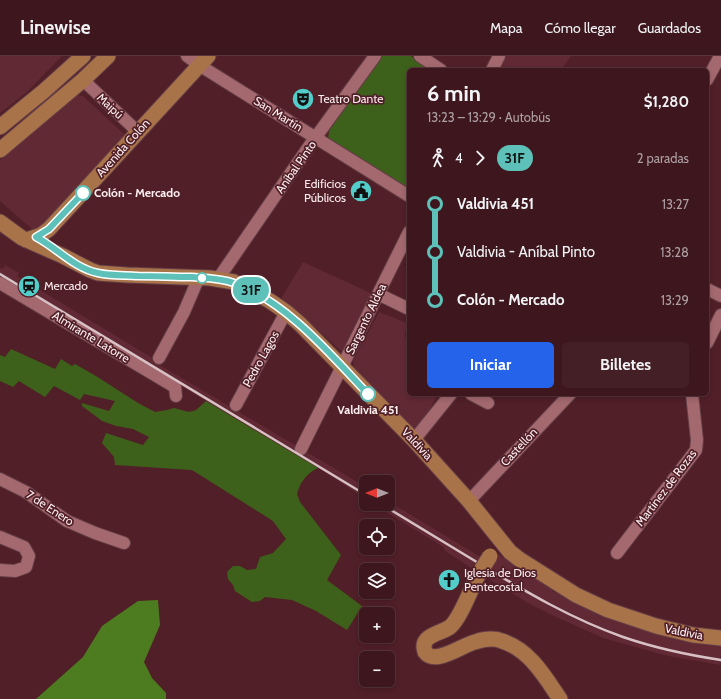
<!DOCTYPE html>
<html lang="es">
<head>
<meta charset="utf-8">
<style>
	:root { --surface:#3d171d; --page:#442026; --text:#f1f3f6; --muted:#ad9fa4; --line:#56363b; --accent:#2563eb }
	body { margin:0; font-family:Cabin,sans-serif; background:var(--page); color:var(--text); height:100vh; display:flex; flex-direction:column; font-size:15px; white-space:nowrap }
	* { box-sizing:border-box; margin:0 }
	p { font-size:13px; color:var(--muted) }
	.icon { flex:none; width:22px; height:22px; fill:none; stroke:currentColor; stroke-width:2; stroke-linecap:round; stroke-linejoin:round }
	.map { position:relative; flex:1; overflow:hidden }
	.drawer { position:absolute; left:407px; top:12px; width:302px; height:328px; display:flex; flex-direction:column; background:var(--surface); border-radius:6px; box-shadow:0 2px 6px #0003,0 0 0 1px var(--line) }
	.drawer>* { flex:none }
	.badge { padding:0 8px; border-radius:13px; font-size:14px; line-height:26px }
	.needle { width:26px; rotate:270deg }
	.fabs { position:absolute; left:359px; top:419px; display:grid; gap:8px }
	.fabs a { display:grid; place-items:center; width:36px; height:36px; border-radius:6px; background:var(--surface); box-shadow:0 2px 6px #0003,0 0 0 1px var(--line); font-size:20px }
	.map>.badge { position:absolute; translate:-50% -50%; box-shadow:0 0 0 2px #fff }
	.legs { display:flex; align-items:center; gap:6px; height:44px; padding:0 20px; font-size:13px }
	.legs p { margin-inline-start:auto }
	.headline { display:flex; align-items:center; justify-content:space-between; height:68px; padding:0 20px }
	h1 { font-size:22px; font-weight:800; line-height:30px }
	.button { display:flex; gap:8px; margin-top:auto; padding:8px 20px }
	.button a { flex:1; height:46px; border-radius:6px; background:var(--accent); color:#fff; font-size:16px; font-weight:800; line-height:46px; text-align:center }
	.button a+a { background:var(--page); color:var(--text) }
	ul { padding:0 20px; list-style:none }
	li { display:flex; align-items:center; gap:14px; height:48px; font-size:15px }
	li i { display:grid; place-items:center; width:6px; height:100%; margin:0 5px; background:currentColor }
	li i::after { content:''; width:10px; height:10px; margin:-5px; border:3px solid; border-radius:50%; background:var(--surface) }
	li p { margin-inline-start:auto }
	li:first-child i { background:linear-gradient(#0000 50%,currentColor 0) }
	li:last-child i { background:linear-gradient(currentColor 50%,#0000 0) }
	header { display:flex; align-items:center; gap:24px; box-sizing:border-box; height:56px; padding:0 20px; background:var(--surface); border-bottom:1px solid var(--line) }
	header strong { font-size:19px }
	nav { display:flex; gap:22px; margin-inline-start:auto; font-size:14px }
	.map>svg:first-child { display:block }
</style>
</head>
<body>
<header>
<strong>Linewise</strong>
<nav><a>Mapa</a><a>Cómo llegar</a><a>Guardados</a></nav>
</header>
<div class="map">
<svg width="721" height="643" viewBox="0 0 721 643">
	<rect width="100%" height="100%" fill="#511f27"/>
	<path fill="#612933" d="M 0,0 L 62,0 L 27,36 L 0,57 Z
		M 505,0 L 571,0 L 561,14 L 498,14 Z
		M 77,39 L 83,40 L 125,79 L 39,173 L 33,174 L 0,145 L 0,104 Z
		M 303,206 L 373,238 L 343,297 L 298,255 L 281,243 Z
		M 5,209 L 19,217 L 17,220 L 154,303 L 153,305 L 366,431 L 366,443 L 318,412 L 0,222 L 0,212 L 4,212 Z
		M 379,256 L 407,267 L 405,281 L 409,283 L 409,338 L 438,338 L 419,373 L 413,373 L 354,311 L 353,305 Z
		M 388,445 L 487,505 L 493,495 L 553,533 L 552,535 L 556,537 L 557,535 L 578,548 L 621,567 L 660,577 L 721,588 L 721,609 L 668,600 L 603,582 L 554,560 L 528,547 L 479,517 L 445,495 L 443,491 L 373,448 L 388,448 Z"/>
	<path fill="#3d611b" d="M 381,0 L 411,0 L 432,14 L 409,14 L 409,135 L 328,83 L 329,75 Z
		M 11,293 L 55,313 L 61,303 L 72,310 L 75,308 L 96,320 L 138,347 L 155,356 L 167,354 L 174,352 L 189,356 L 196,354 L 206,345 L 318,412 C 307,417 300,426 297,438 L 300,446 L 341,499 L 327,524 L 362,550 L 347,574 L 316,555 L 292,544 L 265,541 L 260,545 L 252,546 L 235,535 L 233,529 L 228,523 L 227,516 L 233,510 L 240,510 L 247,514 L 256,513 L 260,501 L 273,497 L 286,483 L 273,465 L 192,414 L 115,409 L 114,401 L 102,387 L 106,377 L 143,389 L 149,381 L 133,373 L 116,370 L 102,365 L 82,350 L 82,347 L 109,355 L 115,345 L 84,338 L 80,344 L 54,330 L 45,341 L 19,325 L 13,331 L 0,325 L 0,299 L 5,301 Z"/>
	<path fill="#4d7b20" d="M 158,544 L 160,569 L 144,606 L 152,622 L 166,637 L 166,643 L 36,643 L 83,601 L 102,570 L 138,545 Z"/>
	<g fill="none" stroke-linecap="round" stroke-linejoin="round">
		<g stroke="#643d46" stroke-width="14">
			<path id="minor" d="M 187,0 L 199,9 L 409,140
				M 420,0 L 441,14
				M 492,14 L 499,0
				M 83,24 L 138,76
				M 707,24 L 720,0
				M 218,223 L 310,89 L 375,0
				M 0,227 L 175,331 L 176,340
				M 707,233 L 721,240
				M 378,238 L 409,253
				M 707,287 L 721,259
				M 159,302 L 184,256 L 199,221
				M 471,338 L 488,347
				M 236,349 L 286,256
				M 414,384 L 451,338
				M 301,393 L 409,176
				M 0,423 L 26,436 L 67,465 L 95,477 L 124,487
				M 469,445 L 570,338
				M 0,481 L 24,491 L 29,500 L 26,511 L 15,515 L 0,514
				M 617,497 L 696,394 L 697,384 L 692,338"/>
		</g>
		<g stroke="#643d46" stroke-width="17">
			<path id="major" d="M 0,71 L 44,35 L 83,0
				M 0,94 L 83,24 L 108,0
				M 0,166 L 22,182 L 63,200 L 90,214 L 98,217 L 127,219 L 210,222 L 234,226 L 243,230 L 270,245 L 286,256 L 300,268 L 414,384 L 469,445 L 510,496 L 519,503 L 576,539 L 608,554 L 656,570 L 693,579 L 721,582
				M 26,184 L 41,179 L 49,173 L 208,0
				M 477,521 C 471,533 460,563 450,571 C 440,578 419,579 425,596 C 435,610 462,589 475,586 C 484,583 494,582 502,585 C 530,594 545,621 560,643"/>
		</g>
		<use href="#minor" stroke="#a3696f" stroke-width="12"/>
		<use href="#major" stroke="#a97349" stroke-width="15"/>
		<path stroke="#d7c1c4" stroke-width="2.5" d="M 0,218 L 366,439
			M 381,448 C 414,468 447,488 480,508 C 526,536 572,563 623,581 C 655,592 688,599 721,604"/>
		<g stroke="#643d46" stroke-width="17" stroke-linecap="butt">
			<path id="major-bridge" d="M 477,521 L 490,500"/>
		</g>
		<use href="#major-bridge" stroke="#a97349" stroke-width="15"/>
	</g>
	<g fill="none" stroke-linecap="round" stroke-linejoin="round">
		<g stroke="#fff" stroke-width="9">
			<path id="line-1" d="M 83,137 L 49,173 L 36,181 C 57,192 74,212 98,217 C 111,220 125,219 138,220 C 156,220 174,221 192,221 C 206,222 221,222 234,227 C 287,246 330,298 368,338"/>
		</g>
		<use href="#line-1" stroke="#5dc1b9" stroke-width="6"/>
	</g>
	<defs>
		<g id="theatre-disc" transform="scale(1.15)"><circle r="9.5" fill="#53cdca" stroke="#511f27"/><path d="M-5-5.5Q0-4 5-5.5V0Q5 5 0 6Q-5 5-5 0ZM-3.3-2.5H-1v1.5H-3.3ZM1-2.5H3.3v1.5H1ZM-2.8 1Q0 5.5 2.8 1Z" fill="#111"/></g>
		<g id="civic-disc" transform="scale(1.15)"><circle r="9.5" fill="#53cdca" stroke="#511f27"/><path d="M-.6-6.5H3V-4.5H.6V-3L4-1V1h2V6H-6V1h2V-1L-.6-3ZM-1.2 2.5V6h2.4V2.5Z" fill="#111"/></g>
		<g id="station-disc" transform="scale(1.15)"><circle r="9.5" fill="#53cdca" stroke="#511f27"/><path d="M-3-6H3Q5-6 5-4V2Q5 4 3 4L4.5 6H3L1.5 4h-3L-3 6H-4.5L-3 4Q-5 4-5 2V-4Q-5-6-3-6ZM-3.5-4v3h7v-3ZM-3.5 1v1.5H-2V1ZM2 1v1.5H3.5V1Z" fill="#111"/></g>
		<g id="church-disc" transform="scale(1.15)"><circle r="9.5" fill="#53cdca" stroke="#511f27"/><path d="M-1.2-6h2.4v3.5h3.3v2.4h-3.3V6h-2.4V-.1h-3.3v-2.4h3.3Z" fill="#111"/></g>
	</defs>
	<g fill-rule="evenodd">
		<use href="#theatre-disc" x="303" y="43"/>
		<use href="#civic-disc" x="361" y="135"/>
		<use href="#station-disc" x="29" y="230"/>
		<use href="#church-disc" x="449" y="524"/>
	</g>
	<g fill="#fff" stroke="#5dc1b9" stroke-width="2">
		<circle cx="83" cy="137" r="7"/>
		<circle cx="202" cy="222" r="5"/>
		<circle cx="368" cy="338" r="7"/>
	</g>
	<g text-anchor="middle" stroke-width="3.5" stroke-linejoin="round" paint-order="stroke">
		<g font-size="12" fill="#fceeef" stroke="#511f27" text-anchor="start">
			<text x="318" y="47">Teatro Dante</text>
			<text x="346" y="132" text-anchor="end">Edificios<tspan x="346" dy="14">Públicos</tspan></text>
			<text x="44" y="234">Mercado</text>
			<text x="464" y="521">Iglesia de Dios<tspan x="464" dy="14">Pentecostal</tspan></text>
		</g>
		<g font-size="12" fill="#fceeef" stroke="#511f27">
			<text transform="translate(110 50) rotate(43)" y="4">Maipú</text>
			<text transform="translate(278 58) rotate(32)" y="4">San Martín</text>
			<text transform="translate(123 92) rotate(-48)" y="4">Avenida Colón</text>
			<text transform="translate(296 111) rotate(-55)" y="4">Aníbal Pinto</text>
			<text transform="translate(366 263) rotate(-64)" y="4">Sargento Aldea</text>
			<text transform="translate(91 281) rotate(31)" y="4">Almirante Latorre</text>
			<text transform="translate(261 303) rotate(-61)" y="4">Pedro Lagos</text>
			<text transform="translate(417 388) rotate(47)" y="4">Valdivia</text>
			<text transform="translate(519 391) rotate(-47)" y="4">Castellón</text>
			<text transform="translate(666 432) rotate(-53)" y="4">Martínez de Rozas</text>
			<text transform="translate(50 452) rotate(33)" y="4">7 de Enero</text>
			<text transform="translate(684 576) rotate(11)" y="4">Valdivia</text>
		</g>
		<g font-size="12" font-weight="bold" fill="#fceeef" stroke="#511f27" text-anchor="start">
			<text x="94" y="141">Colón - Mercado</text>
			<text x="368" y="358" text-anchor="middle">Valdivia 451</text>
		</g>
	</g>
</svg>
<div class="fabs">
<a><svg class="needle" viewBox="-14 -14 28 28"><path d="M0-13l5 13h-10z" fill="#e53935"/><path d="M0 13l5-13h-10z" fill="#ad9fa4"/></svg></a>
<a><svg class="icon" aria-label="locate" viewBox="0 0 24 24"><circle cx="12" cy="12" r="6"/><path d="M12 2v4M12 18v4M2 12h4M18 12h4"/></svg></a>
<a><svg class="icon" aria-label="layers" viewBox="0 0 24 24"><path d="M12 4l9 5-9 5-9-5zM3 14l9 5 9-5"/></svg></a>
<a>+</a>
<a>−</a>
</div>
<b class="badge" style="left:251px;top:234px;background:#5dc1b9;color:#111">31F</b>
<section class="drawer">
<div class="headline"><div><h1>6 min</h1><p>13:23 – 13:29 · Autobús</p></div><b>$1,280</b></div>
<div class="legs"><svg class="icon" aria-label="walk" viewBox="0 0 24 24"><circle cx="13" cy="4" r="2"/><path d="M13 8l-2 6 4 7M11 14l-3 7M7 12l3-4h3l4 4"/></svg>4<svg class="icon" aria-label="forward" viewBox="0 0 24 24"><path d="M9 5l7 7-7 7"/></svg><b class="badge" style="background:#5dc1b9;color:#111">31F</b><p>2 paradas</p></div>
<ul>
<li><i style="color:#5dc1b9"></i><b>Valdivia 451</b><p>13:27</p></li>
<li><i style="color:#5dc1b9"></i><span>Valdivia - Aníbal Pinto</span><p>13:28</p></li>
<li><i style="color:#5dc1b9"></i><b>Colón - Mercado</b><p>13:29</p></li>
</ul>
<div class="button"><a>Iniciar</a><a>Billetes</a></div>
</section>
</div>
</body>
</html>
